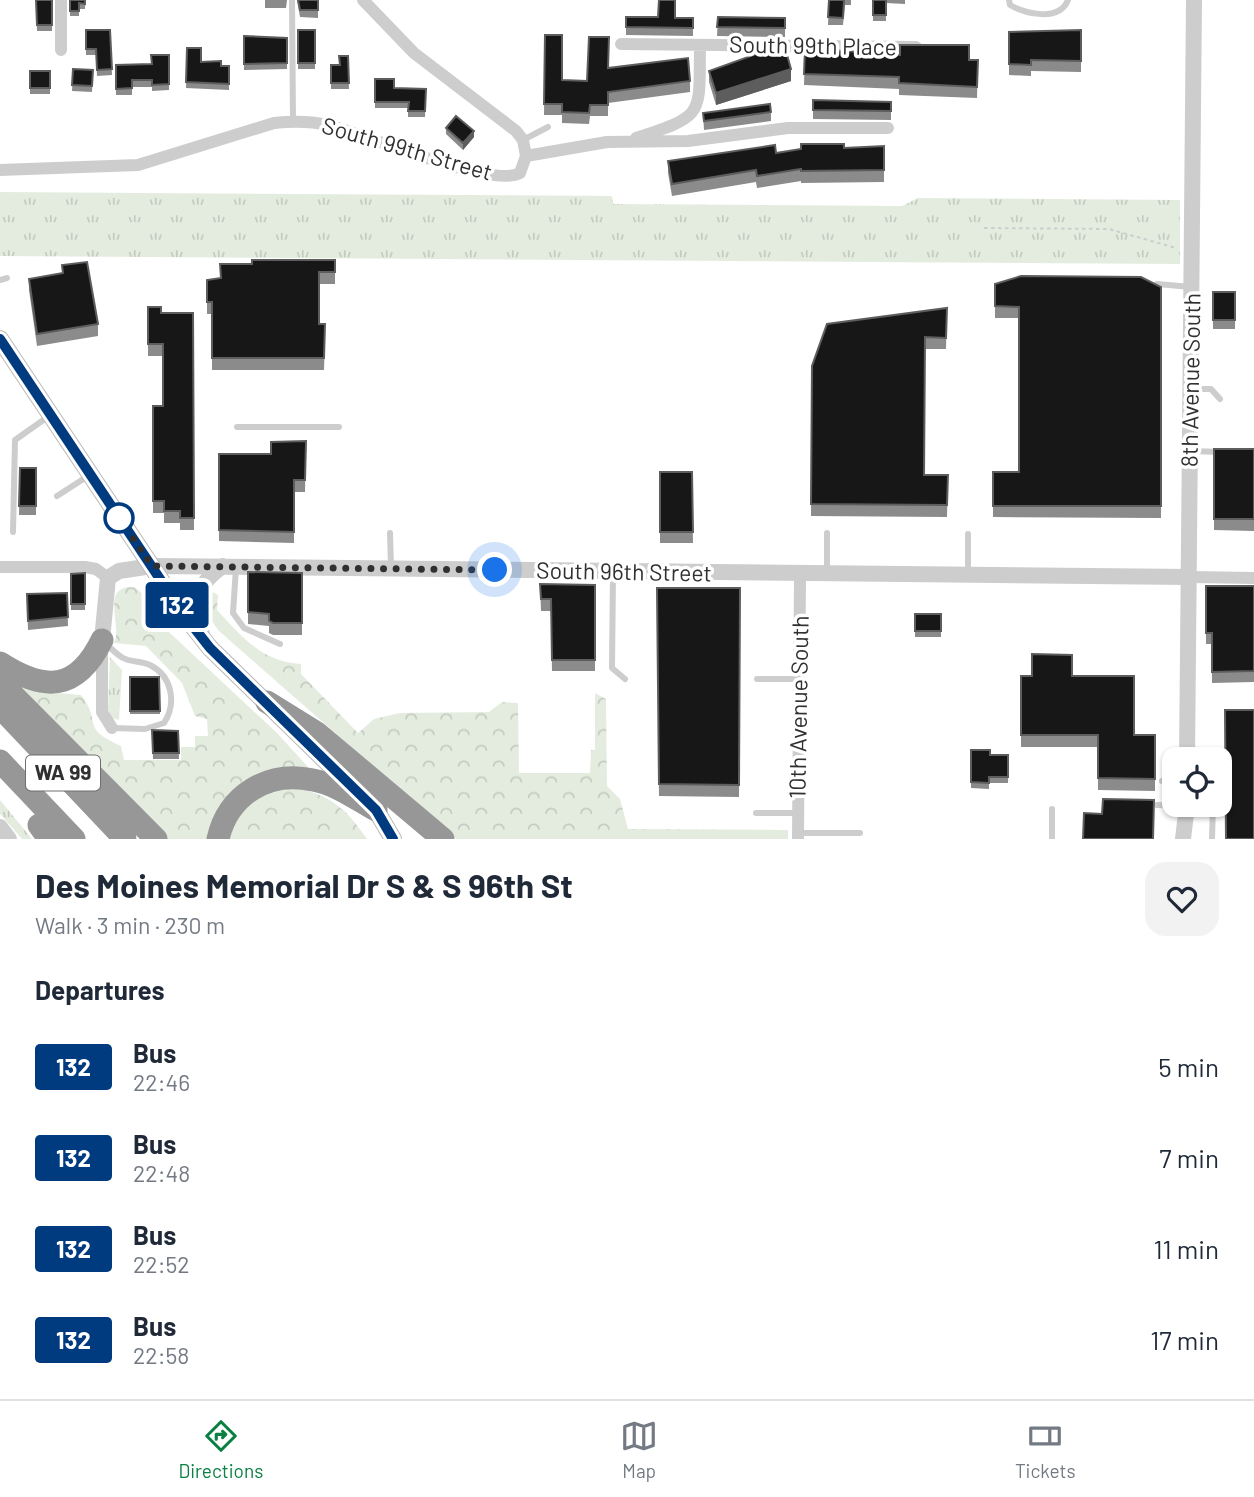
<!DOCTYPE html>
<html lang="en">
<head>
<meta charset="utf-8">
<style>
	:root { --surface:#fff; --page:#f2f2f3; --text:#1f2937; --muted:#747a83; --line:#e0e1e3; --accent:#0b8043 }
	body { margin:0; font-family:Barlow,sans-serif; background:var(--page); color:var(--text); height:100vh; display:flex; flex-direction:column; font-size:26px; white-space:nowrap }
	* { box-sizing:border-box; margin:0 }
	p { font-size:23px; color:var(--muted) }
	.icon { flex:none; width:38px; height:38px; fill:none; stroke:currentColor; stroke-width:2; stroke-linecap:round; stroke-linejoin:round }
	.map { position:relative; height:839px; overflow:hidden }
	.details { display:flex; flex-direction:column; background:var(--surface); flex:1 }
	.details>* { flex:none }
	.badge { padding:0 14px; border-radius:5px; font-size:24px; line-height:46px }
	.controls { position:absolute; left:1162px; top:747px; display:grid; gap:14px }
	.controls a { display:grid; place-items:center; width:70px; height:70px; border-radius:14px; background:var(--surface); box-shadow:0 2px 5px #0004; font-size:35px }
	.you { position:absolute; width:35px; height:35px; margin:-18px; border:5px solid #fff; border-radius:50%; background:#1a73e8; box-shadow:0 0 0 10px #1a73e833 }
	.map>.badge { position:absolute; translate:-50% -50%; box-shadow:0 0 0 4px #fff }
	h2 { padding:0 35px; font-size:26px; line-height:63px }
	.round { display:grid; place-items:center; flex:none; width:74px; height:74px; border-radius:21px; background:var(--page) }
	.summary { display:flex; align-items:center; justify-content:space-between; height:119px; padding:0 35px }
	h1 { font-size:33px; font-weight:700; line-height:52px }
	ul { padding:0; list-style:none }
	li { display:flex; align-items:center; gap:21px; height:91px; padding:0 35px }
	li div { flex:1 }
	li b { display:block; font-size:26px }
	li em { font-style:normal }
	li .badge { min-width:77px; font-weight:700; text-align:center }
	.tab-bar { display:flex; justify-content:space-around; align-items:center; height:98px; border-top:2px solid var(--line); background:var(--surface); font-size:19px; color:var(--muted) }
	.tab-bar a { display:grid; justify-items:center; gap:4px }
	.tab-bar .current { color:var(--accent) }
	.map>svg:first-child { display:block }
</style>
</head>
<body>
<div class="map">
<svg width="1254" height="839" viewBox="0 0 1254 839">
	<defs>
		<pattern id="grass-tufts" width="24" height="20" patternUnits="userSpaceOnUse" patternTransform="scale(1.75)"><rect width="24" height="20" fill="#e4ecdf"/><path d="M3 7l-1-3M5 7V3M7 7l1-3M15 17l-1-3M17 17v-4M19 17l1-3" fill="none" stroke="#c4cbc0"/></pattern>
		<pattern id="forest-crowns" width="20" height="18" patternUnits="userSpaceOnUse" patternTransform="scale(1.75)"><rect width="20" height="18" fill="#e4ecdf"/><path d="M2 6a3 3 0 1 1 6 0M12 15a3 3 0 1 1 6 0" fill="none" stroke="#c4cbc0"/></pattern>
	</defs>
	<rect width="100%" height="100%" fill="#fff"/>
	<path fill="url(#grass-tufts)" d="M 0,192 L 612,196 L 613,204 L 902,206 L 918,198 L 1180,200 L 1180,264 L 0,256 Z
		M 110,657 L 122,670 L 119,720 L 112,718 L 108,709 Z
		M 0,800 L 32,839 L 22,839 L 0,814 Z"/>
	<path fill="url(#forest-crowns)" d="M 134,587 L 143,594 L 155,619 L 277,733 L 310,769 L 288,771 L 209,839 L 167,839 L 10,679 L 44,692 L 81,695 C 103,723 79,727 121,746 L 124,760 L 181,760 L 181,747 L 195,747 L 195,736 L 208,736 L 207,719 L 195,716 L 182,683 L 146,646 L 114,643 C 123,626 99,585 134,587 Z
		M 213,592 L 218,595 L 217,610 C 242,637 262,662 301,664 L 301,674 L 358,733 L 374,719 L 400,713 L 489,712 L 502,702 L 518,703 L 519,773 L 590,773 L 591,750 L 595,750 L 595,693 L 606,699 L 607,786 L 620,799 L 628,829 L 788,830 L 788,839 L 456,839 L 219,631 L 205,612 L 207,595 Z
		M 293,787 C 330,795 345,807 367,839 L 225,839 C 237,801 258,797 293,787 Z"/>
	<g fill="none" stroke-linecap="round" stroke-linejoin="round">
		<path stroke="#cdcdcd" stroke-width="2" stroke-dasharray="3.5 3.5" stroke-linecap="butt" d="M 984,228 L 1109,229 L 1176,248
			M 183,584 L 189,581"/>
		<path stroke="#cdcdcd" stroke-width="6" d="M 292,0 L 293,121
			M 1009,0 L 1010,5 C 1026,14 1059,22 1068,0
			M 523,140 L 548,127
			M 0,280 L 7,278
			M 1157,284 L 1191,287
			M 1191,389 L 1211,389 L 1220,399
			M 237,427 L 339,427
			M 1192,451 L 1220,452
			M 57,496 L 88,476
			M 13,532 L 15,440 L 49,416
			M 390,533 L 391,567
			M 236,568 L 233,613 L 244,628 L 280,644
			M 613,572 L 612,668 L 625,679
			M 827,573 L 827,533
			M 968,574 L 968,534
			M 105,643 C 111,648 116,654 123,658 C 130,662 141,661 150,665 C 172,676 177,703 164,723 L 145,729 L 112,728
			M 757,679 L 799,679
			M 1162,781 L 1174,782
			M 1157,805 L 1185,806
			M 1052,809 L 1052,839
			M 756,813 L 798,813
			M 798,833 L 860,833
			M 1212,839 L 1213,805"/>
		<path stroke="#cdcdcd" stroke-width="12" d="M 61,0 L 61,50
			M 363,0 L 414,53 L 516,131 L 523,140 L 526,156
			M 621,44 L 916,47
			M 636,138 C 706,115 699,116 700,45
			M 0,170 L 138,165 L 274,123 C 293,121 310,121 328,125 C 366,134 491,189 520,173 L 526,156 L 607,142 L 688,141 L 788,128 L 888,128
			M 0,567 L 85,567 L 96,569 L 108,578
			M 1189,577 L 1254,578
			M 102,647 L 102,712 L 112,728
			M 798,839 L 800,575"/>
		<path stroke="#cdcdcd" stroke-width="16" d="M 203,639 C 195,606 192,587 223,566
			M 102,640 L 108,578 L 119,571 L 152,566 L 1189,577
			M 1187,760 L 1194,0
			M 0,827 L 9,839
			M 1183,839 L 1187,805"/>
		<path stroke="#bababa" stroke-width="18" d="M 0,339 L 184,615 L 210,648 L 376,810 L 393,839"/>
		<path stroke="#979797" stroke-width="23" d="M 0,663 C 45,692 77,691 102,640
			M 0,682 L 156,839
			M 267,702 L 317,733 L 443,839
			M 0,707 L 125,839
			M 0,761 L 74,839
			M 39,825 L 49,839
			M 218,839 C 228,795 268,770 313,780 C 336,784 356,799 376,810"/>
	</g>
	<path fill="#8b8b8b" d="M 36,0 L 52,0 L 52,31 L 37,31 Z
		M 70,0 L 85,0 L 85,9 L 79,9 L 79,16 L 70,16 Z
		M 265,0 L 287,0 L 286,8 L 265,8 Z
		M 297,0 L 318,0 L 318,18 L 300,17 Z
		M 829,0 L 851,0 L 851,5 L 845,5 L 843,25 L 828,25 Z
		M 873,0 L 905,0 L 905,4 L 886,3 L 886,21 L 873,21 Z
		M 626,17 L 693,18 L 693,36 L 626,35 Z
		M 718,17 L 785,18 L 785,37 L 717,36 Z
		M 86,30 L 110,30 L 112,75 L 97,76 L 96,55 L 86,55 Z
		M 298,30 L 315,30 L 315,69 L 298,69 Z
		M 1081,30 L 1081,72 L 1031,71 L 1031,76 L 1009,75 L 1009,32 Z
		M 545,35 L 562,80 L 587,81 L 608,68 L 690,81 L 690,92 L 608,103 L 608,116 L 590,116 L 589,124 L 562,123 L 562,115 L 544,115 Z
		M 244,36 L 287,38 L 287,69 L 244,70 Z
		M 187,48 L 201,62 L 221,66 L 229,66 L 229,90 L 186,88 Z
		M 805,48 L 978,60 L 977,98 L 899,95 L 899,89 L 804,85 Z
		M 169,55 L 169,90 L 152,91 L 152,87 L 132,87 L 132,95 L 116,95 L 116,65 L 151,64 Z
		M 348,56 L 349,89 L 331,89 L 331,65 L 339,65 Z
		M 73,69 L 93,70 L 92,92 L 72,91 Z
		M 30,71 L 50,71 L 50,94 L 30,94 Z
		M 709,71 L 791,81 L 716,105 L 709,82 Z
		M 375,79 L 394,88 L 426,89 L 425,117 L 408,117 L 408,108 L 375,108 Z
		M 813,100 L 891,102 L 891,120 L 813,119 Z
		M 771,112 L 771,121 L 704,130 L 703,113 Z
		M 446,128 L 474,137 L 463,150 L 446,134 Z
		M 884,146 L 884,182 L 801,183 L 801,181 L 757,188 L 756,182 L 672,196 L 668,173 L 668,161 L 844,148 Z
		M 335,260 L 335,284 L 319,284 L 319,324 L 325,336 L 324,370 L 212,370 L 212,314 L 207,314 L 207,280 L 220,278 L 252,264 Z
		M 62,265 L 98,324 L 98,336 L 37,346 L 29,290 L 29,279 L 62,274 Z
		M 995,284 L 1161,287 L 1161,518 L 993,517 L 993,472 L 1019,472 L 1019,318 L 995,318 Z
		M 1213,292 L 1235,292 L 1235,329 L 1213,329 Z
		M 148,307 L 161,313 L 193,313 L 194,530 L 180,530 L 180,523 L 164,523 L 164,513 L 153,513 L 153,406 L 163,406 L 163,356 L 148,356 Z
		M 947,308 L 946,349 L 925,349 L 924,475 L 948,475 L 947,517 L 811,516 L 812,366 Z
		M 306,441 L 305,492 L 294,492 L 294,543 L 219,541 L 219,454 L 271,454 Z
		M 1214,449 L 1254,449 L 1254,531 L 1214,530 Z
		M 20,468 L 36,468 L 36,515 L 19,515 Z
		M 660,472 L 692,472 L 693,543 L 660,543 Z
		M 248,572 L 302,573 L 302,635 L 273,635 L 269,633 L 269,626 L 248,624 Z
		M 85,573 L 85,610 L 71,610 L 71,574 Z
		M 540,584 L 595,585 L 595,671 L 552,671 L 551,611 L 541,611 Z
		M 1206,586 L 1254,586 L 1254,682 L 1212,683 L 1212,644 L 1206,644 Z
		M 657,588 L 740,588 L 739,797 L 659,796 Z
		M 67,593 L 68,626 L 28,630 L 27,594 Z
		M 915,614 L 941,614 L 941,637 L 915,637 Z
		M 1021,676 L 1072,676 L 1134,735 L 1155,735 L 1155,791 L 1098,790 L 1098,747 L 1021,747 Z
		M 130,677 L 159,677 L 160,714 L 130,714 Z
		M 152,730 L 178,731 L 179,759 L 153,759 Z
		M 971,750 L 990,755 L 1008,755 L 1008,783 L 989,783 L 989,789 L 971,788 Z"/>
	<path fill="#5d5d5d" d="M 791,69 L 791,81 L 716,105 L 716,93 Z
		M 474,131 L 474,137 L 463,150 L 463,143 Z"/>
	<path fill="#171717" stroke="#5d5d5d" stroke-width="2" d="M 36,0 L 52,0 L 52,25 L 37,25 Z
		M 70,0 L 85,0 L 85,4 L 79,3 L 79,11 L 70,11 Z
		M 298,0 L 318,0 L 318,10 L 300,10 Z
		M 659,0 L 675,0 L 675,18 L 693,18 L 693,28 L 626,27 L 626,17 L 658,17 Z
		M 829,0 L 844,0 L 843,18 L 828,17 Z
		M 873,0 L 886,0 L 886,15 L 873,15 Z
		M 718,17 L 785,18 L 785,28 L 717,27 Z
		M 86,30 L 110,30 L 112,69 L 97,70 L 96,49 L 86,49 Z
		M 298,30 L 315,30 L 315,63 L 298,63 Z
		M 1081,30 L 1081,61 L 1031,60 L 1031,65 L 1009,64 L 1009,32 Z
		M 545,35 L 562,35 L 562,80 L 587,81 L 589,37 L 609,37 L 608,68 L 688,58 L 690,81 L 608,92 L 608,105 L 590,105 L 589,113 L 562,112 L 562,104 L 544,104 Z
		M 244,36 L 287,38 L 287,63 L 244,64 Z
		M 784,44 L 791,69 L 716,93 L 709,71 Z
		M 900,45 L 969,45 L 969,60 L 978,60 L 977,87 L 899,83 L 899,77 L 804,74 L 805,48 L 900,55 Z
		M 187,48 L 201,48 L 201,62 L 221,61 L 221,66 L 229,66 L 229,84 L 186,82 Z
		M 151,55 L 169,55 L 169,84 L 152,85 L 152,80 L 132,80 L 132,88 L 116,89 L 116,65 L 152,64 Z
		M 339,56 L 348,56 L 349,83 L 331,83 L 331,65 L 340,65 Z
		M 73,69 L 93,70 L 92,86 L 72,85 Z
		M 30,71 L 50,71 L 50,88 L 30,88 Z
		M 375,79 L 394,79 L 394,88 L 426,89 L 425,111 L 408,111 L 409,102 L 375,102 Z
		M 813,100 L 891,102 L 891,111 L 813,110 Z
		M 770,104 L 771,112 L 704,121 L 703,113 Z
		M 456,116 L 474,131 L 463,143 L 446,128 Z
		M 801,144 L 844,144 L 844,148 L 884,146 L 884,170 L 801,171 L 801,169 L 757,176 L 756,170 L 672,184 L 668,161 L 775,145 L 776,153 L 801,149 Z
		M 252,260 L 335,260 L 335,272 L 319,272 L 319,324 L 325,324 L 324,358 L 212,358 L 212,302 L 207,302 L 207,280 L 221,278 L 220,264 L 252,264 Z
		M 87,262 L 98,324 L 37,334 L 29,279 L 63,273 L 62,265 Z
		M 1021,276 L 1141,277 L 1161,287 L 1161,506 L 993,506 L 993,472 L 1019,472 L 1019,307 L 995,306 L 995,284 Z
		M 1213,292 L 1235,292 L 1235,320 L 1213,320 Z
		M 148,307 L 161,307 L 161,313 L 193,313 L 194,518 L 180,518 L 180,511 L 164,511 L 164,501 L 153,501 L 153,406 L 163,406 L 163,344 L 148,344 Z
		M 947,308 L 946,338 L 925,337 L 924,475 L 948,475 L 947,505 L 811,504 L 812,366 L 827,324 Z
		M 306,441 L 305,480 L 294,480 L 294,532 L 219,530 L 219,454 L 271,454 L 271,442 Z
		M 1214,449 L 1254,449 L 1254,519 L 1214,519 Z
		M 20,468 L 36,468 L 36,506 L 19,506 Z
		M 660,472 L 692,472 L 693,532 L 660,532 Z
		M 248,572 L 302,573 L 302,623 L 273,623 L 269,621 L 269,614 L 248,612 Z
		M 85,573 L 85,604 L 71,604 L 71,574 Z
		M 540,584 L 595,585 L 595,660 L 552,660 L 551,599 L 541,599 Z
		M 1206,586 L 1254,586 L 1254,671 L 1212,672 L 1212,633 L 1206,633 Z
		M 657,588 L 740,588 L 739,785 L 659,784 Z
		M 67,593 L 68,617 L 28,621 L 27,594 Z
		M 915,614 L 941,614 L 941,631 L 915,631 Z
		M 1032,654 L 1072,655 L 1072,676 L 1134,676 L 1134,735 L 1155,735 L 1155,779 L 1098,778 L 1098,735 L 1021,735 L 1021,676 L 1032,676 Z
		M 130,677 L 159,677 L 160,711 L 130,711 Z
		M 1225,710 L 1254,710 L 1254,839 L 1226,839 Z
		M 152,730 L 178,731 L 179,753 L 153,753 Z
		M 971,750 L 990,750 L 990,755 L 1008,755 L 1008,777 L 989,777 L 989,783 L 971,782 Z
		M 1103,799 L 1154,800 L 1153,839 L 1083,839 L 1084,813 L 1102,814 Z"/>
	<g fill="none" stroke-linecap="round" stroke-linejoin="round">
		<g stroke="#fff" stroke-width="16">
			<path id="line" d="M 0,339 L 184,615 L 210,648 L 376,810 L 393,839"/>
		</g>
		<use href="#line" stroke="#003b80" stroke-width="10"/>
		<path stroke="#303030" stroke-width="7" stroke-dasharray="0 12.6" d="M 119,518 L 152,566 L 495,570"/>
	</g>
	<circle fill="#fff" stroke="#003b80" stroke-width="3.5" cx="119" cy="518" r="14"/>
	<g text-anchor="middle" stroke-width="7" stroke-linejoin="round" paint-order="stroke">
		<rect fill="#fff" stroke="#6e6e6e" stroke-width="2" x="26" y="755.5" width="74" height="35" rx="5"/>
		<g font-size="21" font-weight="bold" fill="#303030">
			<text x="63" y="780">WA 99</text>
		</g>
		<g font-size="23" fill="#303030" stroke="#fff">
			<text transform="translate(813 46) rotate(1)" y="8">South 99th Place</text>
			<text transform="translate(407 149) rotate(16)" y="8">South 99th Street</text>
			<text transform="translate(1191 380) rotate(-89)" y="8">8th Avenue South</text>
			<text transform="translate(624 572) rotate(1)" y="8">South 96th Street</text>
			<text transform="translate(799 707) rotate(-89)" y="8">10th Avenue South</text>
		</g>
	</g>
</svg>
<div class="controls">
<a><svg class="icon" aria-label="locate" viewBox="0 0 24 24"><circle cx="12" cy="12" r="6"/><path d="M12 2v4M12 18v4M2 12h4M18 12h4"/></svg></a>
</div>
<div class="you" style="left:495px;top:570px"></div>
<b class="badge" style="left:177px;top:605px;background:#003b80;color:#fff">132</b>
</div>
<section class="details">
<div class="summary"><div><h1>Des Moines Memorial Dr S &amp; S 96th St</h1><p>Walk · 3 min · 230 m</p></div><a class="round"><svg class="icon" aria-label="heart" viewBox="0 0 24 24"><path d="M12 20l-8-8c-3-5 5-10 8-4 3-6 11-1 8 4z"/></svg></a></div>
<h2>Departures</h2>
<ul>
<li><span class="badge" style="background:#003b80;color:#fff">132</span><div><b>Bus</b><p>22:46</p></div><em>5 min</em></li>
<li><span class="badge" style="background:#003b80;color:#fff">132</span><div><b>Bus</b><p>22:48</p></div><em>7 min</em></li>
<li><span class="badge" style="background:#003b80;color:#fff">132</span><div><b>Bus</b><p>22:52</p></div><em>11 min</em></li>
<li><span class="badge" style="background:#003b80;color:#fff">132</span><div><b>Bus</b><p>22:58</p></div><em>17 min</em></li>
</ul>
</section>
<nav class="tab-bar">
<a class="current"><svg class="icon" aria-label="directions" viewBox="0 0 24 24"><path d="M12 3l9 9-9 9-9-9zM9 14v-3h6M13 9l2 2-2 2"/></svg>Directions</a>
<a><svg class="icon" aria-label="map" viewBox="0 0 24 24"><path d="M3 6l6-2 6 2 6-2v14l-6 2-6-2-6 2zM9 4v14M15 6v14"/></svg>Map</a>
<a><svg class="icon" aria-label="tickets" viewBox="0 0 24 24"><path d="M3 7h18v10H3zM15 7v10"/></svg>Tickets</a>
</nav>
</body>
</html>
